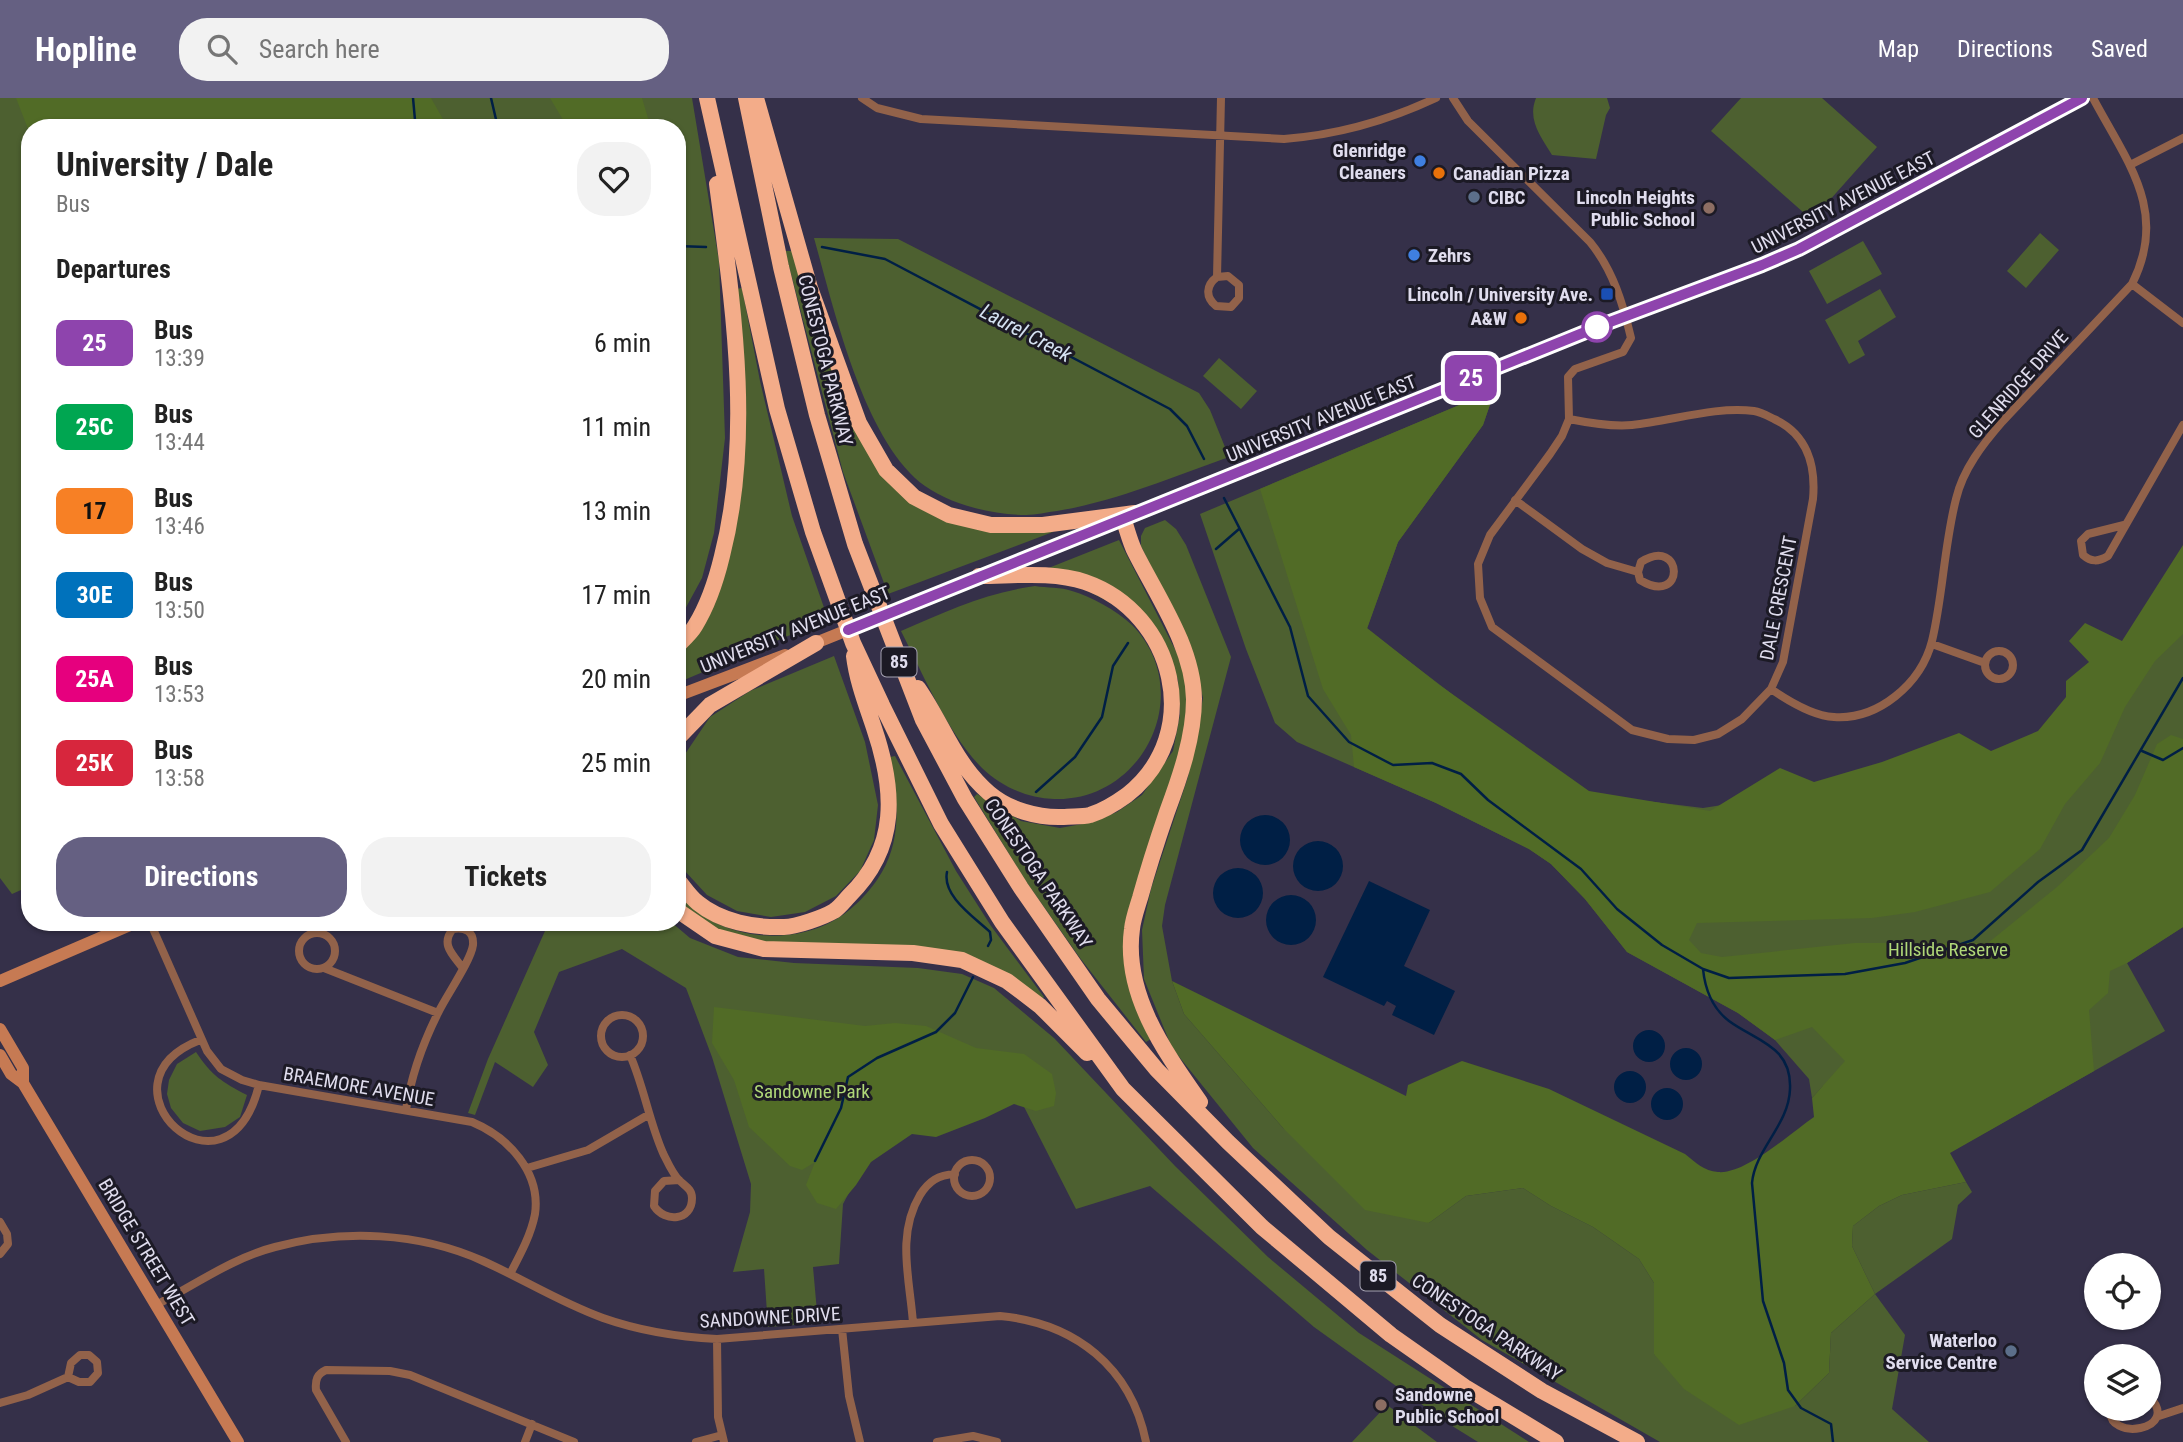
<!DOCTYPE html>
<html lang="en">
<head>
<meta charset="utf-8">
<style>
	:root { --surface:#fff; --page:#f2f2f2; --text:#222; --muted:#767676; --accent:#656082 }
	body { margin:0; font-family:"Roboto Condensed",sans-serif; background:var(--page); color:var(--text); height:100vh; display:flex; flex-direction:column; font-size:26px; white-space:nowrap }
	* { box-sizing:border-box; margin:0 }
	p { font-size:23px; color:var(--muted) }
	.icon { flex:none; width:38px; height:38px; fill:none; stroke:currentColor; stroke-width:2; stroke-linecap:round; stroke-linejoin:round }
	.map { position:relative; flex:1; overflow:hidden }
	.drawer { position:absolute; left:21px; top:21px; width:665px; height:812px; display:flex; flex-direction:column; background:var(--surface); border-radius:28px; box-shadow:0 2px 5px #0004 }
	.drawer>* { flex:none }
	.badge { padding:0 14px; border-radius:10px; font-size:24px; line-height:46px }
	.buttons { position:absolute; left:2084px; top:1155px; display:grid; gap:14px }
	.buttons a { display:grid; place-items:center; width:77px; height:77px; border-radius:50%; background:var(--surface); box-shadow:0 2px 5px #0004; font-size:35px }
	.map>.badge { position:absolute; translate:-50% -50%; box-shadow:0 0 0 4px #fff }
	h2 { padding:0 35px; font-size:26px; line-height:63px }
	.round { display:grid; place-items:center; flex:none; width:74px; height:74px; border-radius:28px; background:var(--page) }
	.summary { display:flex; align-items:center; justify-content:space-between; height:119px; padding:0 35px }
	h1 { font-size:33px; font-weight:700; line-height:52px }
	.primary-button { display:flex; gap:14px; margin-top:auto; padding:14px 35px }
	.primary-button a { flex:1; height:80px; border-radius:28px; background:var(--accent); color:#fff; font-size:28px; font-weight:700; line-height:80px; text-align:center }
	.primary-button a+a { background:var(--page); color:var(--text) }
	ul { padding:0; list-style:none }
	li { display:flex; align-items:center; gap:21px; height:84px; padding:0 35px }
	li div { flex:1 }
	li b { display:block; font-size:26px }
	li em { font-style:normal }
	li .badge { min-width:77px; font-weight:700; text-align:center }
	header { display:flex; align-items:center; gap:42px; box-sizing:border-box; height:98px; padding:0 35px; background:var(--accent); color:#fff }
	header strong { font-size:33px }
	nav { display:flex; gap:38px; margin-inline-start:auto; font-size:24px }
	.search { width:490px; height:63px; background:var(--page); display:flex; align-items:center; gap:18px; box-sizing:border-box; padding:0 24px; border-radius:28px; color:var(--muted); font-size:26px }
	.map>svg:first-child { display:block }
</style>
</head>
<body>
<header>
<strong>Hopline</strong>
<div class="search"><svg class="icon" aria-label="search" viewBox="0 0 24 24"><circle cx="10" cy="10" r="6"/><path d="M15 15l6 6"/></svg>Search here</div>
<nav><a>Map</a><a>Directions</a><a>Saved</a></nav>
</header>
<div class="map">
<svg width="2183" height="1344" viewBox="0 0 2183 1344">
	<rect width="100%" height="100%" fill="#353049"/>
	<path fill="#4d6030" d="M 0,0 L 692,0 L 719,163 L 725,340 L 714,435 L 702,480 L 677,526 L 677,30 L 30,30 L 30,788 L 12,796 L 0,780 Z
		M 1536,0 L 1607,0 L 1610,10 L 1606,17 L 1596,61 L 1552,57 C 1541,39 1527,22 1536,0 Z
		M 1741,0 L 1822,0 L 1877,49 L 1812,122 L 1711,33 Z
		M 2040,135 L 2059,152 L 2026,190 L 2007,173 Z
		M 814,140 L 898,141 L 1199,295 L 1210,312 L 1229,359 C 1172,379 1117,403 1057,413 C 1047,414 1036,417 1026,417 C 993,417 952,407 925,388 C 864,344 834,211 814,140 Z
		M 1863,143 L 1882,176 L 1827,206 L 1809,173 Z
		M 785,153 L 793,153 L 858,336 L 916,406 L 1051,431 L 1053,434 L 888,496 L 843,374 Z
		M 742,190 L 760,283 L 792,418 L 828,521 L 677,585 L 677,557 L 697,534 L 733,434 L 736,191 Z
		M 1880,191 L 1896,219 L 1858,243 L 1865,257 L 1849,266 L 1825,222 Z
		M 1219,260 L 1257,293 L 1241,311 L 1203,278 Z
		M 1495,292 L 1483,327 L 1398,444 L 1367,531 L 1581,695 L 1703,710 L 2079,651 L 2183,470 L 2183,829 L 2127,865 L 2165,933 L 1949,1055 L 1823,988 L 1812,1000 L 1809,981 L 1775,942 L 1738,915 L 1627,854 L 1585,801 L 1551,766 L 1529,751 L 1436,705 L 1297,644 L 1275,625 L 1246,551 L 1200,416 Z
		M 1165,422 L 1176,431 L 1186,447 L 1231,559 L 1165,807 L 1162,828 L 1172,883 L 1184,916 L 1283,1030 L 1429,1125 L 1466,1098 L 1523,1090 L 1551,1108 L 1593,1129 L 1639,1161 L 1654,1185 L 1654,1256 L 1795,1308 L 1829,1275 L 1831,1235 L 1875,1196 L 1852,1148 L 1853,1128 L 1879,1108 L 1902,1097 L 1966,1084 L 1972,1094 L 1958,1107 L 1952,1141 L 1875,1196 L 1905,1237 L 1892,1311 L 1929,1344 L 1660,1344 L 1482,1242 L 1367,1152 L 1253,1050 L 1172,950 L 1144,881 L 1142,832 L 1151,791 L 1188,679 L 1203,600 L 1190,548 L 1141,448 L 1141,438 L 1145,430 Z
		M 1119,442 L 1182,565 L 1189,601 L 1183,643 L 1126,838 L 1151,941 L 1146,944 L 1080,860 L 1025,782 L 974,699 L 977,696 L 1021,723 L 1060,730 L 1093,724 L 1117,714 L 1142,697 L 1173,653 L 1180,617 L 1178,582 L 1166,549 L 1151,526 L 1046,471 Z
		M 1035,488 C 1047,490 1061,489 1072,493 C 1092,499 1116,512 1132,527 C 1197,593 1144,704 1054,701 C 1027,700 1002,689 982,670 C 948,636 923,576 901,533 C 947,513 985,495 1035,488 Z
		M 834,558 L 865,644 L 878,707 L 874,742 L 860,773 L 836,798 L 805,814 L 771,819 L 737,813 L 707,797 L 684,772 L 677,757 L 677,668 L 710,619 L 750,593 Z
		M 895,658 L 956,773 L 991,828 L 1044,899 L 1041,902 C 1015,881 990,864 958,856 L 771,846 L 737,841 L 691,822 L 677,807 L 677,792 C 710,840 784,850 833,823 C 852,813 871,793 882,774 C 903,738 897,698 890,659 Z
		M 549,824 L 671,824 L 690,840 L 738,859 L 794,865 L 918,870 L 962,876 L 994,890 L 1054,940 L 1175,1068 L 1268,1159 L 1359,1235 L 1529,1344 L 1478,1344 L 1449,1326 L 1314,1229 L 1150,1088 L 1076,1111 L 1012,985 L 936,1004 L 868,1059 L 843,1106 L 839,1166 L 813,1169 L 818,1225 L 768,1229 L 764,1171 L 733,1174 L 750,1114 L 751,1086 L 712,959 L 686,890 L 622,851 L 559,874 L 534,934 L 548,967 L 533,989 L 495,964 L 475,1017 L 468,1015 L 488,961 Z
		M 196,954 C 212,978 222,984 247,997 L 240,1019 L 225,1029 L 200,1033 L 183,1025 L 171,1010 L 167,996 L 169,982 L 177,966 Z
		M 1387,1307 L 1437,1344 L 1352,1344 Z"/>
	<path fill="#516b26" d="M 16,0 L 431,0 L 448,30 L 30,30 L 30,36 Z
		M 550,0 L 642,0 L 651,30 L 568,30 Z
		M 1495,292 L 1483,327 L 1398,444 L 1367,530 L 1438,586 L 1589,693 L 1710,713 L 1780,670 L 1814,684 L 1882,664 L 1959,635 L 1991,653 L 2038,633 L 2066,599 L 2066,583 L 2089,564 L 2069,543 L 2085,525 L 2122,543 L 2183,447 L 2183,536 L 2155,563 L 2125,609 L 2100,665 L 2065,706 L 2040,751 L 1990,794 L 1915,814 L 1872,820 L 1697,825 L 1689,842 L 1701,855 L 1722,859 L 1855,845 L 1988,845 L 2057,789 L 2109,740 L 2135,697 L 2157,646 L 2171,637 L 2183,641 L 2183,829 L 2127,865 L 2110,873 L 2108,895 L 2089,912 L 2094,973 L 1950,1055 L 1966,1084 L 1902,1097 L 1879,1108 L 1853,1128 L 1852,1148 L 1875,1196 L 1831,1235 L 1829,1275 L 1795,1308 L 1739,1327 L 1684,1291 L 1654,1256 L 1654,1185 L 1639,1161 L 1593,1129 L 1551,1108 L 1523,1090 L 1466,1098 L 1429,1125 L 1365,1112 L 1283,1030 L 1184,916 L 1172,883 L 1406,998 L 1408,987 L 1462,963 L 1549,991 L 1685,1056 C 1695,1064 1704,1073 1718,1074 C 1745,1077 1792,1034 1814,1019 L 1812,1000 L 1845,963 L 1812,929 L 1775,942 L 1738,915 L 1627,854 L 1585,801 L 1551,766 L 1529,751 L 1436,705 L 1354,669 L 1351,637 L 1323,591 L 1260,391 Z
		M 714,909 L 865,928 L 895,925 L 926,928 L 976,950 L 1024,956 L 1052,976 L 1056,995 L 1054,1008 L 1036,1013 L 1014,1006 L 985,1020 L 936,1039 L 912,1036 L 871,1064 L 856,1087 L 836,1111 L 817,1105 L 806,1087 L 815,1064 L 802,1072 L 790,1068 L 749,1029 L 734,982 L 712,945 Z"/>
	<path fill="#001f45" d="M1240 742a25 25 0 1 1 50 0a25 25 0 1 1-50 0Z
		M1293 768a25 25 0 1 1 50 0a25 25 0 1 1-50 0Z
		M1213 795a25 25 0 1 1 50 0a25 25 0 1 1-50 0Z
		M 1369,783 L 1430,812 L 1404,868 L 1455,893 L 1434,937 L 1392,917 L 1396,908 L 1387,903 L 1384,908 L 1323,879 Z
		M1266 822a25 25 0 1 1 50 0a25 25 0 1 1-50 0Z
		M1633 948a16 16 0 1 1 32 0a16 16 0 1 1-32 0Z
		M1670 966a16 16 0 1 1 32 0a16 16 0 1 1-32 0Z
		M1614 989a16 16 0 1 1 32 0a16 16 0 1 1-32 0Z
		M1651 1006a16 16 0 1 1 32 0a16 16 0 1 1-32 0Z"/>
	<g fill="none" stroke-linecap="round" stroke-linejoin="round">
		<path stroke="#001f45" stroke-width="2.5" d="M 413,0 L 415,22 L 429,30
			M 491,0 L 498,30
			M 677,148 L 706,149
			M 822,149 L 885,161 L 1170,311 L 1187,328 L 1204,361
			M 1224,400 L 1290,529 L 1308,598 L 1349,644 L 1393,667 L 1432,665 L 1461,676 L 1488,702 L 1581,771 L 1617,811 L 1662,847 L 1703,871 L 1729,880 L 1845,876 L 1905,865 L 1973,842 L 2038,784 L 2082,752 L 2183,580
			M 1216,451 L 1239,431
			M 2142,653 L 2163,662 L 2183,650
			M 1036,694 L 1075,659 L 1102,619 L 1113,568 L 1128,545
			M 947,774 C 942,798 974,819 990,834 L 991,842 L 988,848
			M 1703,871 C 1705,891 1712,910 1729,923 C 1756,943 1792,948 1790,991 C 1789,1027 1755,1051 1752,1085 L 1763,1203 L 1784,1265 L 1788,1292 L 1801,1310 L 1831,1326 L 1833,1344
			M 815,1063 L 841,1010 L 848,979 L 877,960 L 936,934 L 955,915 L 973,879"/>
		<path stroke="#92624a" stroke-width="8" d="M 862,0 L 877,10 L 921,21 L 1284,41 C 1338,37 1387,23 1436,0
			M 1453,0 L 1468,23 L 1590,144 C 1613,172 1623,206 1631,240 L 1623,254 L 1575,271 L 1568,279 L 1569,321 L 1562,338 L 1550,356 L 1490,437 L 1478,466 L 1480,500 L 1492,529 L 1632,632 L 1668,641 L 1694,642 L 1718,636 L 1742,621 L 1771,591 L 1783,564 L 1813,401 C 1816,367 1807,336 1774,321 C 1768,318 1761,314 1754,313 C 1715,308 1672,323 1632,327 C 1612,329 1589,325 1569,321
			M 2130,67 L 2183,40
			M 1217,179 L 1228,178 L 1239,187 L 1239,200 L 1231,209 L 1216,208 C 1205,199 1206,187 1217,179 L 1221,0
			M 2132,186 L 2183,225
			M 1515,402 L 1582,451 L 1607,465 L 1638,474 L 1640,482 C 1686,510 1684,437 1641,464 L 1638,474
			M 2124,427 L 2088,436 L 2081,443 L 2083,457 C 2091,464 2098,464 2108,458 L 2183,327
			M 1932,546 L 1985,565
			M1985 567a14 14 0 1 1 28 0a14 14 0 1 1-28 0Z
			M 1771,591 C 1787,602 1814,618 1834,619 C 1878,622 1921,586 1932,543 C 1943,497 1944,448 1956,401 C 1963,371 1983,346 2002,324 L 2132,186 C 2169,113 2127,64 2093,0
			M 150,824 L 207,953 L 221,971 L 242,982 L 259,987 L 472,1024 C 508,1039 541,1074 535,1116 C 531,1137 520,1157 510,1176
			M299 853a18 18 0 1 1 36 0a18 18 0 1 1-36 0Z
			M 324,870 L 438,915
			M601 938a21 21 0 1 1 42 0a21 21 0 1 1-42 0Z
			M 200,942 C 88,986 227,1117 259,987
			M 630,957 C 644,989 649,1023 663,1055 C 667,1063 673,1077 680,1083 C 685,1088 692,1091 692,1100 C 692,1123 665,1125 654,1108 L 655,1093 L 664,1083 L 679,1082
			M 406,1012 C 411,978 423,945 438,915 C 446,898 471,863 473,847 C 474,833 465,829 453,831 C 440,846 453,857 462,869
			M954 1080a18 18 0 1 1 36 0a18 18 0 1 1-36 0Z
			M 527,1070 L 588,1052 L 648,1017
			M 0,1124 L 7,1136 L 8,1146 L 0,1156
			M 156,1207 C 195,1187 232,1160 275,1149 C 342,1131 419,1134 483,1163 C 523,1181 561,1205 603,1220 C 640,1233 678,1239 717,1241 L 1000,1218 C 1075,1225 1131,1269 1146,1344
			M 913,1225 C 910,1182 896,1137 920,1097 C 929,1083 938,1077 955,1076
			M 842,1231 L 849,1298 L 860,1344
			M 717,1241 L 718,1319 L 724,1344
			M 0,1305 L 28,1297 L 68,1279 L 79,1284 L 90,1284 L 98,1275 L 97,1264 L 89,1257 L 80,1257 L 71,1265 L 68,1279
			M 2111,1311 C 2105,1344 2183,1333 2149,1298
			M 2159,1318 L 2183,1310
			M 346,1344 L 316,1292 C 315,1282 317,1276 326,1272 L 390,1273 L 410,1277 L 574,1344
			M 525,1344 L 532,1326
			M 696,1344 L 722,1337
			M 937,1344 L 973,1338 L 997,1344"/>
		<path stroke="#c67a53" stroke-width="12" d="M 808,548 L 1610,224 L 1762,167 L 1799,151 L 2082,0
			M 677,598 L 785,557
			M 0,883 L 137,824
			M 0,931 L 23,970 L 23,985
			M 0,957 L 11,976 L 23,985 L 238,1344"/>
		<path stroke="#f3ac89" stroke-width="16" d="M 707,0 L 777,311 L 813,434 L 853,545 L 882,607 L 941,726 L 1002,824 L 1123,991 L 1262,1129 L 1391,1237 L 1465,1289 L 1556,1344
			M 746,0 L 781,169 L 817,317 L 855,446 L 923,622 L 965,701 L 1021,790 L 1098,901 L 1157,972 L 1228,1044 L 1329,1139 L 1440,1227 L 1542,1293 L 1637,1344
			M 756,0 L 810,190 L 859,325 L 886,372 L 914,399 L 949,417 L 991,427 L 1043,427 L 1135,415
			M 1123,420 C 1127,431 1130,444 1135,454 C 1158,500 1193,549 1194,601 C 1194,639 1180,679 1167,714 C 1157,743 1148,771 1140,800 C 1137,810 1133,821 1132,831 C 1123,896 1165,954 1200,1004
			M 677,548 C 683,542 691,535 695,528 C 708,507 716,483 722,458 C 753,337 733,208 717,86
			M 918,590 C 943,626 955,666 989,695 C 1009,712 1038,720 1063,719 C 1072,718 1082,719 1090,717 C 1103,713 1116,705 1127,697 C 1205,636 1175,515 1085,484 C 1053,473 1013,478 979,478
			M 677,641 L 710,607 L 816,545
			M 677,781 C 683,788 690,799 698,805 C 721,824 755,830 784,829 C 796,829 824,819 834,813 C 840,809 845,802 849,798 C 899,749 895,692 874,630 C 866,606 857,583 854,558
			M 677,812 L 715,838 L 764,851 L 913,855 L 962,862 L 1007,883 L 1040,908 L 1087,955"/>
	</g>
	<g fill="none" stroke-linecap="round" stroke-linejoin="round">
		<g stroke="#fff" stroke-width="16">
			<path id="line" d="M 848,532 L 1610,224 L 1762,167 L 1799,151 L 2082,0"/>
		</g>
		<use href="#line" stroke="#8e44ad" stroke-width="10"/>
	</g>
	<g fill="#3f7fe0" stroke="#1c1a25" stroke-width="2.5">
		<circle cx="1420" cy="63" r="7"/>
		<circle cx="1414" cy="157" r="7"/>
	</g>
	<g fill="#e8710a" stroke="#1c1a25" stroke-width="2.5">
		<circle cx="1439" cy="75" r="7"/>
		<circle cx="1521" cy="220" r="7"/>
	</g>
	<g fill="#5c6f8a" stroke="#1c1a25" stroke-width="2.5">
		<circle cx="1474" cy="99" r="7"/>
		<circle cx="2011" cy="1253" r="7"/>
	</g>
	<g fill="#8d6e63" stroke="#1c1a25" stroke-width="2.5">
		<circle cx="1709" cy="110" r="7"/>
		<circle cx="1381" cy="1307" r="7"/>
	</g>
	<rect fill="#1a4fb4" stroke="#1c1a25" stroke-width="2.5" x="1600" y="189" width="14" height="14" rx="3.5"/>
	<circle fill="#fff" stroke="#8e44ad" stroke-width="3.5" cx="1597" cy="229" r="14"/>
	<g text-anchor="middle" stroke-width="6" stroke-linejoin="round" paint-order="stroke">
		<g fill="#1c1a25" stroke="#a5a2b2" stroke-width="2">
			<rect x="881.5" y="549.5" width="35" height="29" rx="5"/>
			<rect x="1360.5" y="1163.5" width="35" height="29" rx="5"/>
		</g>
		<g font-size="18" font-weight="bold" fill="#e0ddee">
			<text x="899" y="570">85</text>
			<text x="1378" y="1184">85</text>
		</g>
		<g font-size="19" font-weight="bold" fill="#e0ddee" stroke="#1c1a25" text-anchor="end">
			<text x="1406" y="59">Glenridge<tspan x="1406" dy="22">Cleaners</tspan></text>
			<text x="1453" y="82" text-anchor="start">Canadian Pizza</text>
			<text x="1488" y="106" text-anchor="start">CIBC</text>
			<text x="1695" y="106">Lincoln Heights<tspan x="1695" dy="22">Public School</tspan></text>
			<text x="1428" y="164" text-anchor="start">Zehrs</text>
			<text x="1593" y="203">Lincoln / University Ave.</text>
			<text x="1507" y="227">A&amp;W</text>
			<text x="1997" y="1249">Waterloo<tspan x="1997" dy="22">Service Centre</tspan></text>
			<text x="1395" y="1303" text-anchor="start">Sandowne<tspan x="1395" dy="22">Public School</tspan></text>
		</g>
		<g font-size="19" fill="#e0ddee" stroke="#1c1a25">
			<text transform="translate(1843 104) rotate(-27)" y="7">UNIVERSITY AVENUE EAST</text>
			<text transform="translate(826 262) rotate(76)" y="7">CONESTOGA PARKWAY</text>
			<text transform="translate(2018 286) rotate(-48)" y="7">GLENRIDGE DRIVE</text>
			<text transform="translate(1321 320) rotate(-22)" y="7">UNIVERSITY AVENUE EAST</text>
			<text transform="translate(1778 500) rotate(-79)" y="7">DALE CRESCENT</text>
			<text transform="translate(795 531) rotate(-22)" y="7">UNIVERSITY AVENUE EAST</text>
			<text transform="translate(1039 775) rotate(56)" y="7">CONESTOGA PARKWAY</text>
			<text transform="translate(359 988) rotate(10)" y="7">BRAEMORE AVENUE</text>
			<text transform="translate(147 1154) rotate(59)" y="7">BRIDGE STREET WEST</text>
			<text transform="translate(770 1219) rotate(-3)" y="7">SANDOWNE DRIVE</text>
			<text transform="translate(1487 1229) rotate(34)" y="7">CONESTOGA PARKWAY</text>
		</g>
		<g font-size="19" fill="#b0d878" stroke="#1c1a25">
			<text x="1948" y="858">Hillside Reserve</text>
			<text x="812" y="1000">Sandowne Park</text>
		</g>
		<g font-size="21" font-style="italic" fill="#d5e2f2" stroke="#1c1a25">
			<text transform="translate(1026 235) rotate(28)" y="7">Laurel Creek</text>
		</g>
	</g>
</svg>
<div class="buttons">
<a><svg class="icon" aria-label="locate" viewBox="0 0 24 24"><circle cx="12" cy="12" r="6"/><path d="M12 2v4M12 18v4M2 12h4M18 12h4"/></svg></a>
<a><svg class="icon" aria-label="layers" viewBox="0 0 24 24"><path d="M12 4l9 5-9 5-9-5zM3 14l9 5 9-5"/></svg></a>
</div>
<b class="badge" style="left:1471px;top:280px;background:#8e44ad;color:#fff">25</b>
<section class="drawer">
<div class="summary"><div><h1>University / Dale</h1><p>Bus</p></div><a class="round"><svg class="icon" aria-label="heart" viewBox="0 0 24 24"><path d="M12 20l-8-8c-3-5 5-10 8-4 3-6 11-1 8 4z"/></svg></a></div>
<h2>Departures</h2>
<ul>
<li><span class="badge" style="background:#8e44ad;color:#fff">25</span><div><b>Bus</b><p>13:39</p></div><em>6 min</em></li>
<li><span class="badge" style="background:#00a651;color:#fff">25C</span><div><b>Bus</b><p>13:44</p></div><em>11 min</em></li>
<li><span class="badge" style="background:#f78025;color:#111">17</span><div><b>Bus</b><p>13:46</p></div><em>13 min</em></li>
<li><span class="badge" style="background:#0072bc;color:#fff">30E</span><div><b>Bus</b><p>13:50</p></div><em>17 min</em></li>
<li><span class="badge" style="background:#e6007e;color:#fff">25A</span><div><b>Bus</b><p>13:53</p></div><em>20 min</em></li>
<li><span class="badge" style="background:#d7263d;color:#fff">25K</span><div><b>Bus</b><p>13:58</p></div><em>25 min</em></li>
</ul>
<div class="primary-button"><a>Directions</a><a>Tickets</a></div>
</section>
</div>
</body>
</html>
